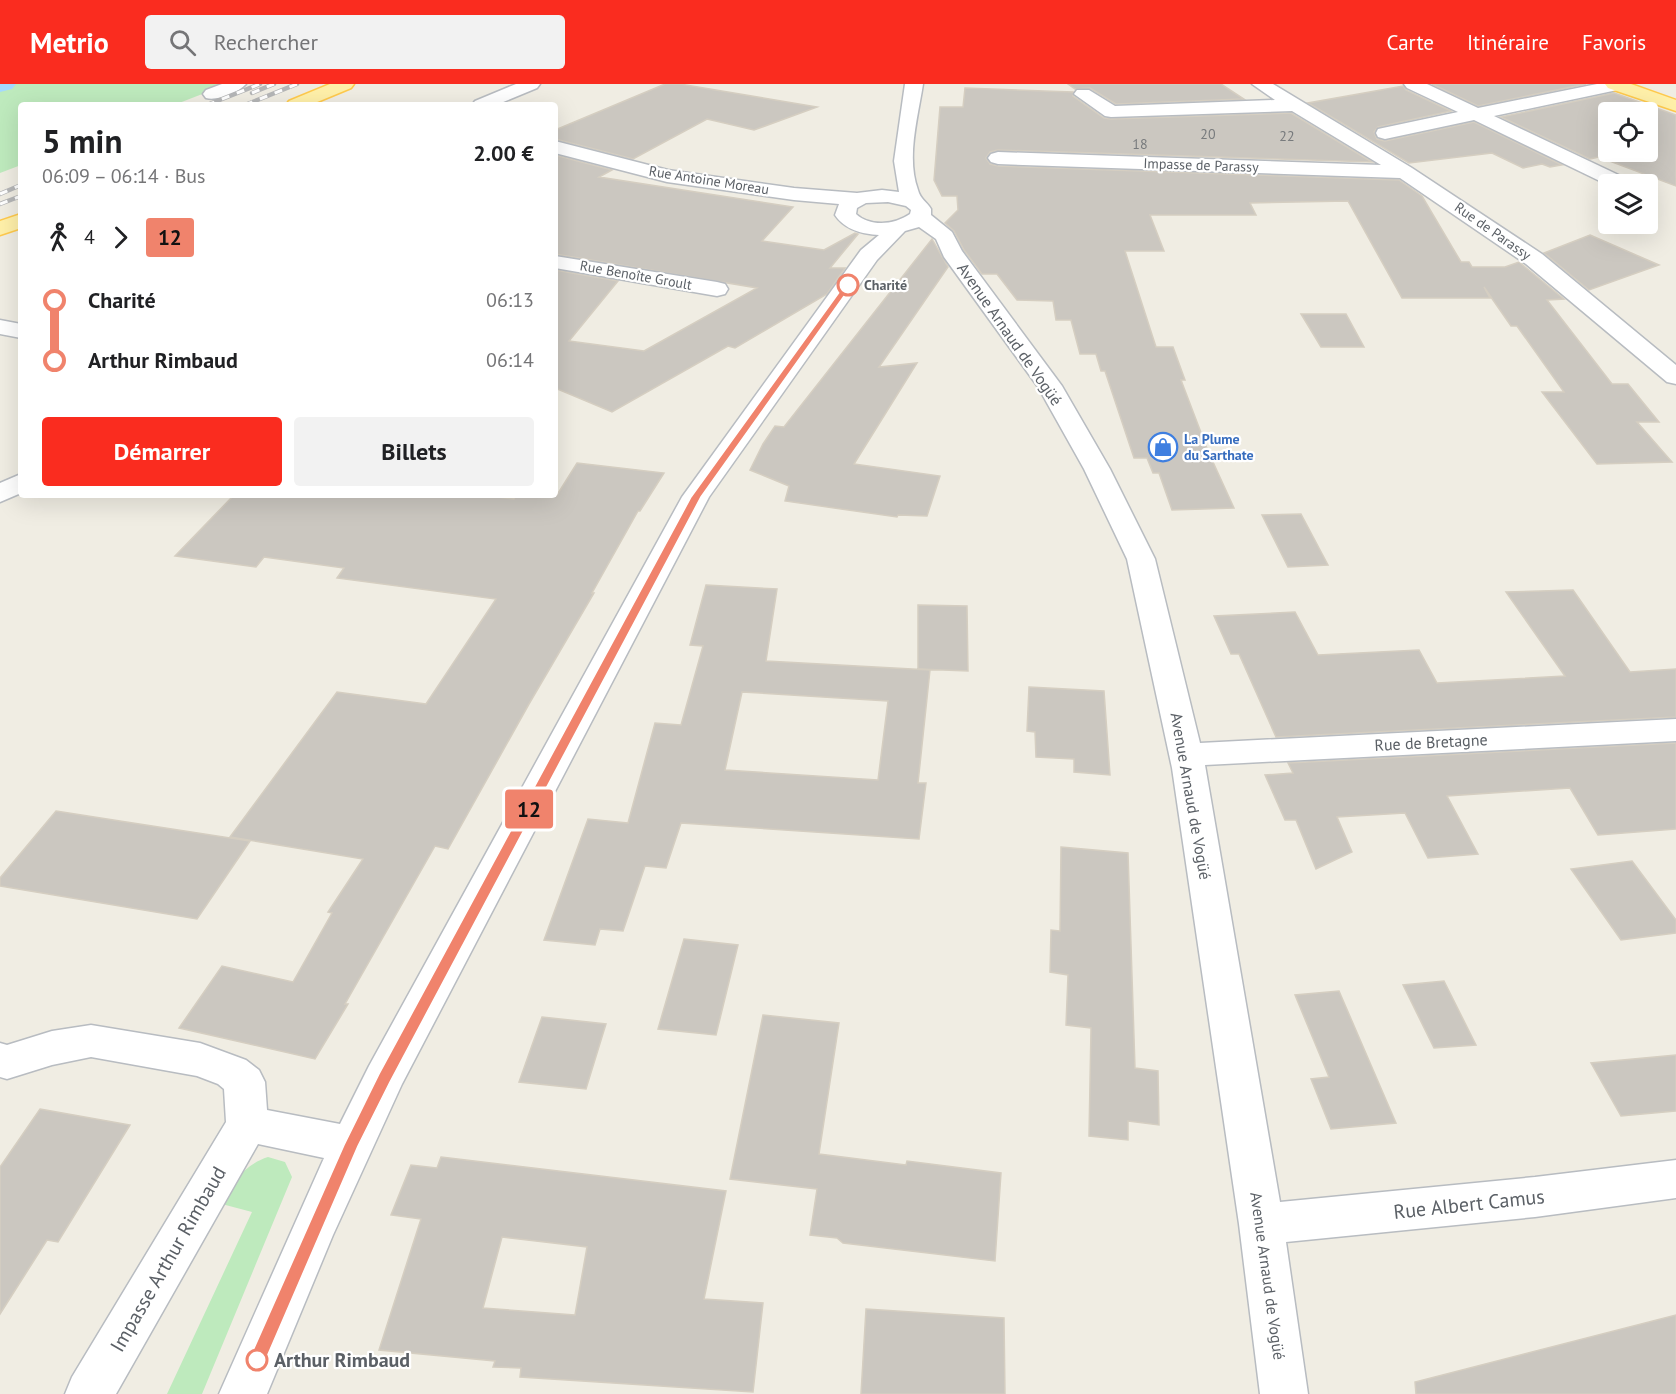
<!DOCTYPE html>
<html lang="fr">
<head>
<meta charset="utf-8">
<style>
	:root { --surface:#fff; --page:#f2f2f2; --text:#202124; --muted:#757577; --accent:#fa2c1f }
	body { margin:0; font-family:"PT Sans",sans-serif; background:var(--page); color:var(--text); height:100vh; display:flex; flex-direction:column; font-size:22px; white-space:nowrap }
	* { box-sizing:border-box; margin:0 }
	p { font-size:20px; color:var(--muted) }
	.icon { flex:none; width:33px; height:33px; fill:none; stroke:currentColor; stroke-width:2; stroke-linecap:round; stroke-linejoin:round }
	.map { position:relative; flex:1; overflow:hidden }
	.side { position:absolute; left:18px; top:18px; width:540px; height:396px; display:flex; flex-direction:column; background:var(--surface); border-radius:6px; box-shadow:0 6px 24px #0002 }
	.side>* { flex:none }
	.badge { padding:0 12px; border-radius:4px; font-size:21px; line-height:39px }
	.buttons { position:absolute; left:1598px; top:18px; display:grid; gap:12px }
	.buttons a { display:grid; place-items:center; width:60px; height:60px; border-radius:6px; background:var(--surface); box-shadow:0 6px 24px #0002; font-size:30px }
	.map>.badge { position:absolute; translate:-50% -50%; box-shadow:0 0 0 3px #fff }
	.legs { display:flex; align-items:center; gap:9px; height:66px; padding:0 24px; font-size:20px }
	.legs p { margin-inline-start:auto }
	.overview { display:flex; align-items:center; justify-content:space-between; height:102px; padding:0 24px }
	h1 { font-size:33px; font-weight:600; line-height:45px }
	.primary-button { display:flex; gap:12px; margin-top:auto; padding:12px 24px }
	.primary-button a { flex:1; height:69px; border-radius:6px; background:var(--accent); color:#fff; font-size:24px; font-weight:600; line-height:69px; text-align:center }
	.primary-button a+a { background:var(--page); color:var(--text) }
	ul { padding:0 24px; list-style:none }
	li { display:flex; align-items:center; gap:21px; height:60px; font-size:22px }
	li i { display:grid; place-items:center; width:9px; height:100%; margin:0 8px; background:currentColor }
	li i::after { content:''; width:15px; height:15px; margin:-8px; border:4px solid; border-radius:50%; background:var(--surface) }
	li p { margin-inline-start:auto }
	li:first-child i { background:linear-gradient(#0000 50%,currentColor 0) }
	li:last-child i { background:linear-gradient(currentColor 50%,#0000 0) }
	header { display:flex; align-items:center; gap:36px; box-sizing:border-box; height:84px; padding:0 30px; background:var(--accent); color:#fff }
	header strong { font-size:28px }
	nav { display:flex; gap:33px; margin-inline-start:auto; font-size:21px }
	.search { width:420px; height:54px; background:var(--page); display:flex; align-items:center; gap:15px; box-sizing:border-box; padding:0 21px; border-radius:6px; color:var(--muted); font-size:22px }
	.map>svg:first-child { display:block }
</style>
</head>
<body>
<header>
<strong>Metrio</strong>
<div class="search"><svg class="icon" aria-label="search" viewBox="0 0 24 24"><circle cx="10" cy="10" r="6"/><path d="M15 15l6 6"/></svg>Rechercher</div>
<nav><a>Carte</a><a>Itinéraire</a><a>Favoris</a></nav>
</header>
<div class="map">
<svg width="1676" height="1310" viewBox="0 0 1676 1310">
	<rect width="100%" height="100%" fill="#f0ede3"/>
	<path fill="#beeabd" d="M 0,0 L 228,0 L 174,21 L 21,21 L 21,81 L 0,89 Z
		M 268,1073 L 285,1078 L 292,1093 L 202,1310 L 167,1310 L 252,1128 L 218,1119 C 234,1099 243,1081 268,1073 Z"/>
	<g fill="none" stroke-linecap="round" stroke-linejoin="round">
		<path fill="#a4d9ff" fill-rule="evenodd" d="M 0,0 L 16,0 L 12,5 L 0,8 Z"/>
	</g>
	<path fill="#cbc7c0" stroke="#d5cec1" stroke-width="1.5" fill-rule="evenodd" d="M 665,0 L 680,0 L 817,23 L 754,46 L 707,35 L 633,75 L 555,55 L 555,46 Z
		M 1068,0 L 1221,0 L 1244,15 L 1116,20 L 1090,4 L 1075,5 Z
		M 1432,0 L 1586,0 L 1478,22 Z
		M 1403,2 L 1406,6 L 1451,27 L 1378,43 L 1374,48 L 1377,55 L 1385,57 L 1474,38 L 1562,81 L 1550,83 L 1542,80 L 1523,84 L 1492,69 L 1409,79 L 1308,19 Z
		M 965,4 L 1073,8 L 1073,12 L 1104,34 L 1111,35 L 1291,29 L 1372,78 L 998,66 L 990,68 L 986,74 L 990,80 L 998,82 L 1399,96 L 1422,112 L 1461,178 L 1469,178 L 1472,183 L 1505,183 L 1519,178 L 1564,215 L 1547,216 L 1612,300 L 1628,300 L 1659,338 L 1637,338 L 1672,378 L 1597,380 L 1542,308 L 1564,308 L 1517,242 L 1511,242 L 1484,203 L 1490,214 L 1402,214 L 1348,117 L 1250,119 L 1256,131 L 1150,131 L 1164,167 L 1125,167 L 1156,263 L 1173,263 L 1185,296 L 1181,296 L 1208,367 L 1234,424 L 1172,426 L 1159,389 L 1153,389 L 1147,374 L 1134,374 L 1105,287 L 1101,287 L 1096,270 L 1080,270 L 1071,236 L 1056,236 L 1053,217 L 1017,216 L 997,190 L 982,190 L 964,166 L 954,147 L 945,139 L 958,126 L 957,112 L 942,112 L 934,96 L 940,23 L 963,23 Z
		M 1614,9 L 1676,31 L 1676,102 L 1599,73 L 1590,75 L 1501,33 ZM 1608,28 L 1647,28 L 1647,68 L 1608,68 Z
		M 555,71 L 612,86 L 599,93 L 793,123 L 762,157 L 824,166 L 855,149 L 858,150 L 830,184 L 845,184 L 827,210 L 735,264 L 728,262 L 612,328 L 555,304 L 555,186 L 618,197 L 569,257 L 644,267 L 757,204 L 555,170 Z
		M 1590,151 L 1659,181 L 1589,206 L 1544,169 Z
		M 932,155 L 948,183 L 879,283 L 917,279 L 854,380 L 940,392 L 927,432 L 898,431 L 897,433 L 785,417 L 789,402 L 750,386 L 763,360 L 775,342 L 784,343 Z
		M 1301,230 L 1346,230 L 1364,263 L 1321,263 Z
		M 577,379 L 664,389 L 640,427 L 638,427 L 592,509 L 594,509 L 529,620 L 448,765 L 435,762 L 345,920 L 348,920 L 315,975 L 179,944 L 222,882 L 293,898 L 332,829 L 328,828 L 363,775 L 230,753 L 337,608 L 426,620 L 496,515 L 337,494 L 344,484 L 264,473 L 256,483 L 175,472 L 234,411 L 481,411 L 514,415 L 516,411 L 557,411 Z
		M 1301,430 L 1328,481 L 1288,483 L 1262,431 Z
		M 706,501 L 777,505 L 766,577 L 930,586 L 918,699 L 926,699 L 919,755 L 681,739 L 666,784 L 645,782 L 623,847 L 600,845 L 595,861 L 544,856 L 588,735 L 628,739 L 655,639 L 681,641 L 703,562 L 690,561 ZM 742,608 L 888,617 L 878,696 L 725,686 Z
		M 1573,506 L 1630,588 L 1676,585 L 1676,633 L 1276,653 L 1239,570 L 1231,570 L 1214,532 L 1295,528 L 1318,571 L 1419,566 L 1437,599 L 1565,592 L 1506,508 Z
		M 918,521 L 967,522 L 968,587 L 918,585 Z
		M 1029,603 L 1104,607 L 1110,691 L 1074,688 L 1074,675 L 1036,673 L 1035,648 L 1027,647 Z
		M 1676,659 L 1676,745 L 1598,751 L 1570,704 L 1447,712 L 1478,770 L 1428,774 L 1405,729 L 1337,733 L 1352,768 L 1316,785 L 1296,736 L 1285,736 L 1265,691 L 1293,689 L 1288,679 Z
		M 56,727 L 120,737 L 250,757 L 197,835 L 0,802 L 0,794 Z
		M 1061,763 L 1128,769 L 1135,984 L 1158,987 L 1159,1041 L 1128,1037 L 1128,1056 L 1089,1052 L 1091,944 L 1066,941 L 1068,891 L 1050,888 L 1051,846 L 1060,847 Z
		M 1632,777 L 1676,836 L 1676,849 L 1621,856 L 1571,785 Z
		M 684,855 L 738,861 L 716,951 L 658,945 Z
		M 1444,897 L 1476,961 L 1434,964 L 1403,901 Z
		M 1339,907 L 1396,1039 L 1331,1045 L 1311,995 L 1329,993 L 1295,911 Z
		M 763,931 L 839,939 L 819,1070 L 906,1081 L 907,1077 L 1001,1089 L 995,1177 L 843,1159 L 837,1154 L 810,1151 L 817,1105 L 730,1095 Z
		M 542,933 L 606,940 L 586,1005 L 519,998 Z
		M 1676,971 L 1676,1027 L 1621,1032 L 1591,979 Z
		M 40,1025 L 130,1041 L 58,1158 L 47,1156 L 0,1230 L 0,1083 Z
		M 441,1073 L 726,1107 L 704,1215 L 763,1219 L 753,1308 L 520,1293 L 521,1284 L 493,1283 L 495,1277 L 379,1266 L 421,1135 L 391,1131 L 411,1081 L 437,1084 ZM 502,1153 L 587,1163 L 575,1231 L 483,1224 Z
		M 866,1225 L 1004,1234 L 1005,1310 L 861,1310 Z
		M 1676,1231 L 1676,1310 L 1416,1310 L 1415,1298 Z"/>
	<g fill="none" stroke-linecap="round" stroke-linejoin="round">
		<g stroke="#b8bcc1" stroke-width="3">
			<path id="minor" d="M 222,0 L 246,0 C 238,9 217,17 206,14 L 203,10 L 206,6 Z
				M 516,0 L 540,0 L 537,4 L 496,21 L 472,21 L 475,17 Z
				M 905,0 L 923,0 C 918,33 906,74 918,106 C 920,115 927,118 931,125 L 931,131 L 952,148 L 962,167 L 1062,302 L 1110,385 L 1155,475 L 1200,659 L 1676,635 L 1676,657 L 1205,681 L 1280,1118 L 1535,1093 L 1676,1076 L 1676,1114 L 1535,1133 L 1286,1158 L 1308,1310 L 1260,1310 L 1239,1140 L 1172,684 L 1127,475 L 1084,385 L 1038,303 L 944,173 L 936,155 L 919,143 L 905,147 L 877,176 L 709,413 L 402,1000 L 333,1151 L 267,1310 L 219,1310 L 324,1074 L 258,1060 L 116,1310 L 65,1310 L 72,1293 L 226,1038 L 224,1005 L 218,1000 L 197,992 L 91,973 L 52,981 L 7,995 L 0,993 L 0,959 L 7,961 L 52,947 L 91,941 L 200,959 L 246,976 L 259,986 L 265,998 L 267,1026 L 340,1040 L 369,982 L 682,413 L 861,166 L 879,151 C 862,150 845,146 835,131 L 839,120 L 794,116 L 667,98 L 555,69 L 555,57 L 668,86 L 794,104 L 857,109 L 882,106 L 899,108 L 894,77 ZM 888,118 L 906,122 L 911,126 L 910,130 C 894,141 870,143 856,130 L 857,124 L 866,119 Z
				M 1252,0 L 1273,0 L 1412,84 L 1542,170 L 1676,281 L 1676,300 L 1667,298 L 1526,180 L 1400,94 L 998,80 L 991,78 L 988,74 L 991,70 L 998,68 L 1381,81 L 1292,27 L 1111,33 L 1105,32 L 1074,10 L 1077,6 L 1089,6 L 1115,22 L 1275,16 Z
				M 1404,0 L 1427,0 L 1478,24 L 1597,0 L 1631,0 L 1628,4 L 1622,5 L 1494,32 L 1627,95 L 1630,99 L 1608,101 L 1474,36 L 1385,55 L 1378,53 L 1376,49 L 1378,45 L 1458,28 L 1407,4 Z
				M 555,172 L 717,198 L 725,200 L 728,205 L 725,210 L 717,212 L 555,184 Z
				M 0,236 L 21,240 L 21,254 L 0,250 Z
				M 21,390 L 21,409 L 0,418 L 0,399 Z"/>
		</g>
		<g stroke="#ffca4d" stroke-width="3">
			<path id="major" d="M 330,0 L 354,0 L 351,4 L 310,21 L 286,21 L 289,17 Z
				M 1605,0 L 1631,0 L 1676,16 L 1676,27 L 1608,4 Z
				M 21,130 L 21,144 L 0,151 L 0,137 Z"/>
		</g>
		<use href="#minor" fill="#fff" fill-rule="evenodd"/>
		<use href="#major" fill="#fff0a9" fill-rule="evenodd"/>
		<g stroke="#b5b6b7" stroke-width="4.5">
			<path id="rail" d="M 252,9 L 274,0
				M 207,21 L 260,0
				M 245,21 L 297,0
				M 0,110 L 21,101
				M 0,120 L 21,112"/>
		</g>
		<use href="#rail" stroke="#fff" stroke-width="3" stroke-dasharray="8" stroke-linecap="butt"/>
	</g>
	<path fill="#f0836c" stroke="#fff" stroke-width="1.5" d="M 845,200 L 852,201 L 701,413 L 390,998 L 358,1062 L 263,1282 L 257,1285 L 251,1282 L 248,1276 L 251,1271 L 344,1061 L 379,990 L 691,413 Z"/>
	<defs>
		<g id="shop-ring" transform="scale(1.5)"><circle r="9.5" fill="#fff" stroke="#3f7fe0" stroke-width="1.5"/><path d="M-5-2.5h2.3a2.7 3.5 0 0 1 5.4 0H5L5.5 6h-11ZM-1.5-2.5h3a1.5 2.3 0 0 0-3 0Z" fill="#3f7fe0"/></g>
	</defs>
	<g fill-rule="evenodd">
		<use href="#shop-ring" x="1163" y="363"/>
	</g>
	<g fill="#fff" stroke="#f0836c" stroke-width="3">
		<circle cx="848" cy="201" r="10"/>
		<circle cx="257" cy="1276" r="10"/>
	</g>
	<g text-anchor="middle" stroke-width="4.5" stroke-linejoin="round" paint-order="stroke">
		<g font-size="14" fill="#777a7c">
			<text x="1208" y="55">20</text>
			<text x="1287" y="57">22</text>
			<text x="1140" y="65">18</text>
		</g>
		<g font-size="14" fill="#5b6066" stroke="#fff">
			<text transform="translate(1201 81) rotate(2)" y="5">Impasse de Parassy</text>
			<text transform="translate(709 96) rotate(9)" y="5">Rue Antoine Moreau</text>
			<text transform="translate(1493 147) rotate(35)" y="5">Rue de Parassy</text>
			<text transform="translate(636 191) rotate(10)" y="5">Rue Benoîte Groult</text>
		</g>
		<g font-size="14" font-weight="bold" fill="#5b6066" stroke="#fff" text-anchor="start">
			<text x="864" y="206">Charité</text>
		</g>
		<g font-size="14" font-weight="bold" fill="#366cbe" stroke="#fff" text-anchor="start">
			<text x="1184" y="360">La Plume<tspan x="1184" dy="16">du Sarthate</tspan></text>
		</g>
		<g font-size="16" fill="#5b6066" stroke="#fff">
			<text transform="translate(1010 250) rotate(55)" y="6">Avenue Arnaud de Vogüé</text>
			<text transform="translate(1431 658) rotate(-3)" y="6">Rue de Bretagne</text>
			<text transform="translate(1191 712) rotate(80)" y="6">Avenue Arnaud de Vogüé</text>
			<text transform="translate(1268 1192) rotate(82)" y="6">Avenue Arnaud de Vogüé</text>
		</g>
		<g font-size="20" fill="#5b6066" stroke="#fff">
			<text transform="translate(1469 1120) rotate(-6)" y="7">Rue Albert Camus</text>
			<text transform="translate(168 1175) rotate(-60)" y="7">Impasse Arthur Rimbaud</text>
		</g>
		<g font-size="20" font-weight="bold" fill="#5b6066" stroke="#fff" text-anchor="start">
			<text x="274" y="1283">Arthur Rimbaud</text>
		</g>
	</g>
</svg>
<div class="buttons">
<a><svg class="icon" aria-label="locate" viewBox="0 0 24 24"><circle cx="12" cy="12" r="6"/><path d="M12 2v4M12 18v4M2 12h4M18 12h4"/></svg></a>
<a><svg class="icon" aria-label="layers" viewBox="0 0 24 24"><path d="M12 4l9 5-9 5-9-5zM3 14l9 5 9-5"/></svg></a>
</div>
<b class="badge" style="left:529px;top:725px;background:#f0836c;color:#111">12</b>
<section class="side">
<div class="overview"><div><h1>5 min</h1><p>06:09 – 06:14 · Bus</p></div><b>2.00 €</b></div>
<div class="legs"><svg class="icon" aria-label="walk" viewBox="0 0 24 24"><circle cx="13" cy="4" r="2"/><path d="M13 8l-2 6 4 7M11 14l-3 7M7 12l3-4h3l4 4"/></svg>4<svg class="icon" aria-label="forward" viewBox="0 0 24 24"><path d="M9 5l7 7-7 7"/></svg><b class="badge" style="background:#f0836c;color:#111">12</b></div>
<ul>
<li><i style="color:#f0836c"></i><b>Charité</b><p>06:13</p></li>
<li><i style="color:#f0836c"></i><b>Arthur Rimbaud</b><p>06:14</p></li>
</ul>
<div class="primary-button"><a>Démarrer</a><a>Billets</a></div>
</section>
</div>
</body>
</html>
